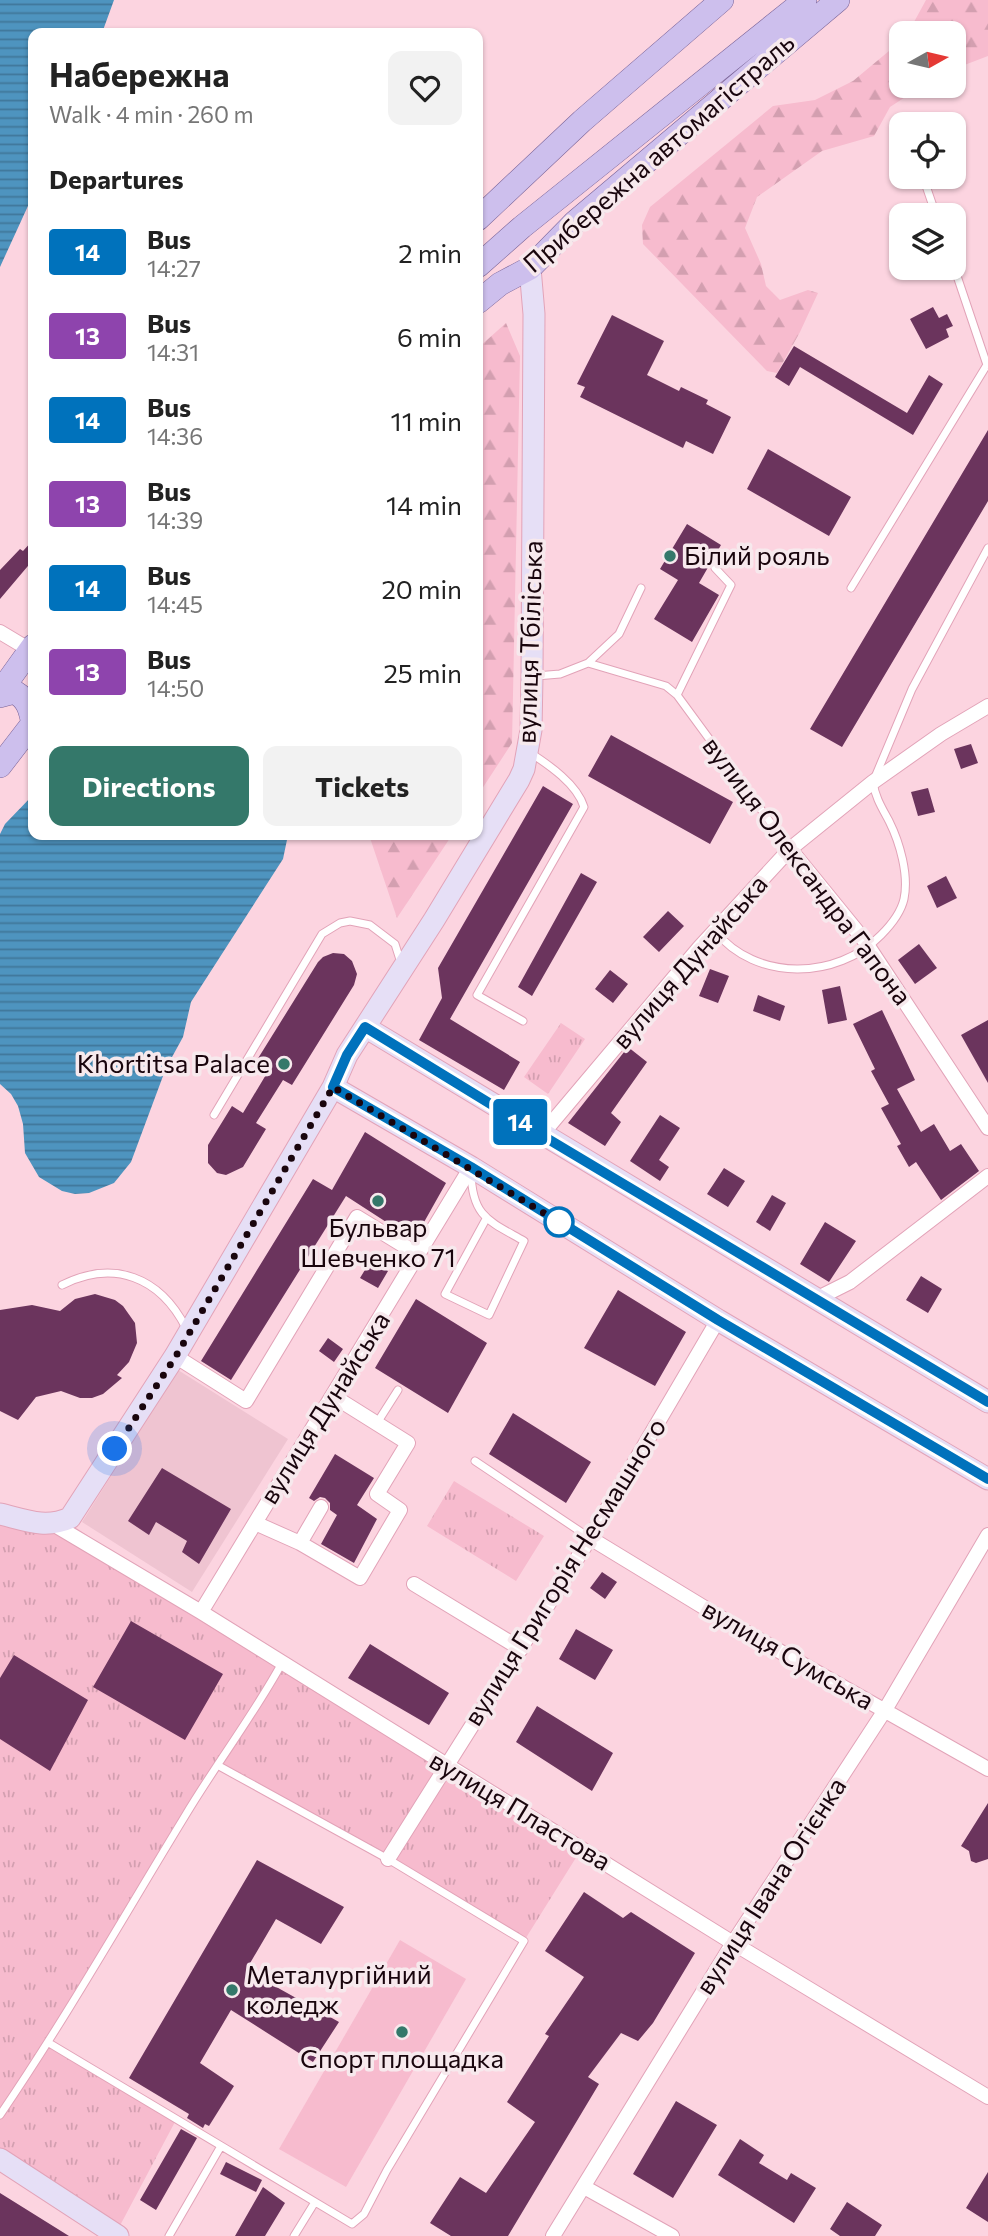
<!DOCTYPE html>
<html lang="en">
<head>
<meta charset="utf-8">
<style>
	:root { --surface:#fff; --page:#f2f2f2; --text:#222; --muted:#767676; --accent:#34786a }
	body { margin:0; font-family:Commissioner,sans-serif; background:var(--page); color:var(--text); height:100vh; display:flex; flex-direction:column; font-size:26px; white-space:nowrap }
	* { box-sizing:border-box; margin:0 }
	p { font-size:23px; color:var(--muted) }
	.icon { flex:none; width:38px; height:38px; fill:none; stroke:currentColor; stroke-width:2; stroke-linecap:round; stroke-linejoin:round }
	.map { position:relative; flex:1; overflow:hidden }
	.panel { position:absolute; left:28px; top:28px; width:455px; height:812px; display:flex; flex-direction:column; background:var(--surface); border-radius:14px; box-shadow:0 2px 5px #0004 }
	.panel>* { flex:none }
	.badge { padding:0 14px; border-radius:5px; font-size:24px; line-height:46px }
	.needle { width:46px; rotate:82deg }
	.buttons { position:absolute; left:889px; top:21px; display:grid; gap:14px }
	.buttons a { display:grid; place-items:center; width:77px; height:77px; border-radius:14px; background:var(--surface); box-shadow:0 2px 5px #0004; font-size:35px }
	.you { position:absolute; width:35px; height:35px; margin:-18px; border:5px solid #fff; border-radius:50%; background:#1a73e8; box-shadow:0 0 0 10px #1a73e833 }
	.map>.badge { position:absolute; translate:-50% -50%; box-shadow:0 0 0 4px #fff }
	h2 { padding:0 21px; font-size:26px; line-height:63px }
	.round { display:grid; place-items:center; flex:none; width:74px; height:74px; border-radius:14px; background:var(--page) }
	.overview { display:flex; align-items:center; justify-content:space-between; height:119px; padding:0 21px }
	h1 { font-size:33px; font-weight:700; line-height:52px }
	.primary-button { display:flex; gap:14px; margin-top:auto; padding:14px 21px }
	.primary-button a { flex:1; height:80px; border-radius:14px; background:var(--accent); color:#fff; font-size:28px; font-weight:700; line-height:80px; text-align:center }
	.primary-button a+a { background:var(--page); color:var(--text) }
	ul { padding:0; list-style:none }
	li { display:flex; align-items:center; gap:21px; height:84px; padding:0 21px }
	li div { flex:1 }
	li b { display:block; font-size:26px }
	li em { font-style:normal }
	li .badge { min-width:77px; font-weight:700; text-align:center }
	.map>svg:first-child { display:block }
</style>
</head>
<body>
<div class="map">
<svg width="988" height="2236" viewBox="0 0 988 2236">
	<defs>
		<pattern id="forest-firs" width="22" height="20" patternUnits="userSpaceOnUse" patternTransform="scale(1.75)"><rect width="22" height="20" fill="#f7bbce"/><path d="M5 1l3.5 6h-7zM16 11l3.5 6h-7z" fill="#d39fb0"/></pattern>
		<pattern id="park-tufts" width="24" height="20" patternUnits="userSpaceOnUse" patternTransform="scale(1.75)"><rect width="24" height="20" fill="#f7bbce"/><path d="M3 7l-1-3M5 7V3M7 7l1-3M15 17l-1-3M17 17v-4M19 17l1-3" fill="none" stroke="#d39fb0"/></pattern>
		<pattern id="water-rules" width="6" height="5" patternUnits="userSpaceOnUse" patternTransform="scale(1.75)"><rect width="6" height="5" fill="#4e94bf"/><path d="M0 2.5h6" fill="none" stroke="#40779a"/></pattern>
	</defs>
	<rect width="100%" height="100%" fill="#fcd4e0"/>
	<path fill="#efc4d1" d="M 178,1370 L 288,1439 L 192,1592 L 82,1522 Z"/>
	<path fill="url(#forest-firs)" d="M 926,0 L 988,0 L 988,56 L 954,69 L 954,33 L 908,33 Z
		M 901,41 L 901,86 L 922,86 L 890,107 L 874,136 L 822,151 L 757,197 L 745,228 L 761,264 L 766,286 L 780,300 L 808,290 L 818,293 L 800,332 L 777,373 L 767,371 L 643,244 L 642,225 L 650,207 L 773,106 L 815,100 L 853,81 Z
		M 506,323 L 520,356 L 512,743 L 478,795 L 478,348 Z
		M 369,835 L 452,835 L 397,918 Z"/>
	<path fill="url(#park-tufts)" d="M 561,1023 L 585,1039 L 548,1094 L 524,1077 Z
		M 454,1481 L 544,1536 L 516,1581 L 427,1526 Z
		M 0,1514 L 69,1523 L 201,1612 L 582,1848 L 524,1941 L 388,1859 L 218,1766 L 49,2043 L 176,2120 L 115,2235 L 0,2159 Z"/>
	<path fill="#f7bbce" d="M 400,1940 L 466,1979 L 346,2187 L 279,2149 Z"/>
	<path fill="url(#water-rules)" d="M 0,0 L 114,0 L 102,33 L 33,33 L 33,195 L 0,267 Z
		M 33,795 L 33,835 L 288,835 L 283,859 L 191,1002 L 183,1037 L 166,1068 L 131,1162 L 114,1183 L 89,1193 L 75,1194 L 62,1191 L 39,1177 L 25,1153 L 23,1124 L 18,1106 L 11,1094 L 0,1084 L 0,834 L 5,824 Z"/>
	<path fill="#6b345d" d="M 933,307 L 939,318 L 947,314 L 953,326 L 946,329 L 949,337 L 926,349 L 910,319 Z
		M 612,315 L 664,341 L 647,375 L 679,391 L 681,387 L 708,400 L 706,404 L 731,417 L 713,454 L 686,441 L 683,448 L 580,397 L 585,387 L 577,384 Z
		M 794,346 L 907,413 L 929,375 L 943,384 L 913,435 L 800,367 L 789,386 L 775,377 Z
		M 988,430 L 988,501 L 842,747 L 810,729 Z
		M 768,449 L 851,497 L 829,536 L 747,489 Z
		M 687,524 L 721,545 L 699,583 L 719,595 L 692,642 L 654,619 L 678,580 L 660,569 Z
		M 33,540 L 33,560 L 0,599 L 0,570 L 20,549 L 23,551 Z
		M 611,735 L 733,802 L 710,844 L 588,776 Z
		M 971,744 L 978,763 L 961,769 L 954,749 Z
		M 543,786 L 573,804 L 450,1019 L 520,1062 L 504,1090 L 419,1040 L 442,998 L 438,968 Z
		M 928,788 L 935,812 L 918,816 L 911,792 Z
		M 581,873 L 597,882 L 532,996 L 518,987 Z
		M 946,876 L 957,898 L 937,908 L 927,886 Z
		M 668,911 L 684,926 L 659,952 L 643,937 Z
		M 919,944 L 937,968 L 915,984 L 898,960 Z
		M 333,953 L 344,954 L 352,961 L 357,974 L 354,985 L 292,1085 L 283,1080 L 256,1123 L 266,1129 L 243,1167 L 226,1175 L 217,1173 L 208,1163 L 208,1145 L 232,1106 L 243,1113 L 270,1068 L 257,1060 L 318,962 L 323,957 Z
		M 710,969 L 729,976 L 718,1003 L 699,996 Z
		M 610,970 L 628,984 L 613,1003 L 595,989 Z
		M 840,986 L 847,1020 L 828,1024 L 822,990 Z
		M 758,995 L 785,1006 L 780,1021 L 753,1011 Z
		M 882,1010 L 915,1080 L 897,1089 L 921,1132 L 934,1124 L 950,1151 L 961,1144 L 979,1171 L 941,1200 L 916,1162 L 909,1167 L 897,1146 L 901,1144 L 881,1108 L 889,1104 L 871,1071 L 875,1069 L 853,1024 Z
		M 988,1020 L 988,1083 L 961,1035 Z
		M 628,1047 L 647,1062 L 611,1113 L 621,1122 L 605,1146 L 568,1123 Z
		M 660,1115 L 680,1128 L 659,1160 L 669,1167 L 660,1181 L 630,1161 Z
		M 365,1132 L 446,1183 L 414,1240 L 346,1196 L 231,1380 L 201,1361 L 313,1179 L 332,1190 Z
		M 724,1168 L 745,1181 L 728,1207 L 707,1194 Z
		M 772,1195 L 786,1203 L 770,1231 L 756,1222 Z
		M 825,1222 L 856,1241 L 829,1282 L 800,1264 Z
		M 371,1260 L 388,1271 L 378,1288 L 360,1278 Z
		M 921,1276 L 942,1289 L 928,1313 L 906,1300 Z
		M 618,1290 L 686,1332 L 655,1386 L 584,1348 Z
		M 95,1294 L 115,1300 L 123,1306 L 135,1323 L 137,1343 L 129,1362 L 117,1375 L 122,1378 L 103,1394 L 92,1398 L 80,1398 L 61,1391 L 36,1397 L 18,1420 L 0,1411 L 0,1310 L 32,1305 L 60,1311 L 75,1299 Z
		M 416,1299 L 487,1343 L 448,1413 L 375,1368 Z
		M 328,1338 L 343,1349 L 334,1362 L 319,1351 Z
		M 513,1413 L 591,1462 L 566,1503 L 489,1454 Z
		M 335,1454 L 374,1478 L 357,1505 L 377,1519 L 354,1563 L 321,1544 L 337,1515 L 330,1510 L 330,1503 L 325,1498 L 320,1497 L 314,1501 L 309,1498 Z
		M 162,1468 L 231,1509 L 199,1564 L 182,1552 L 187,1541 L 156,1522 L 149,1535 L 128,1521 Z
		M 602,1572 L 617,1582 L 605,1599 L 590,1588 Z
		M 131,1621 L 223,1674 L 185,1740 L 93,1687 Z
		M 576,1629 L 613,1650 L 595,1680 L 559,1659 Z
		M 370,1644 L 449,1693 L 429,1725 L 348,1678 Z
		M 14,1655 L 88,1700 L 50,1771 L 0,1739 L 0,1678 Z
		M 537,1706 L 613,1753 L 592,1791 L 516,1742 Z
		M 988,1803 L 988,1859 L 976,1863 L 971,1861 L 969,1851 L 961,1846 Z
		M 257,1860 L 344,1907 L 321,1944 L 276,1919 L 246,1970 L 339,2022 L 313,2062 L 231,2010 L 200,2063 L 234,2086 L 209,2126 L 205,2124 L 203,2128 L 187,2118 L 189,2114 L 129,2078 Z
		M 584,1892 L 623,1918 L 631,1912 L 695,1953 L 653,2023 L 638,2041 L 621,2033 L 588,2077 L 599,2084 L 508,2236 L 451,2236 L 430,2223 L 460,2177 L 486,2193 L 535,2122 L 507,2102 L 549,2036 L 545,2034 L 584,1977 L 545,1951 Z
		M 676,2101 L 717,2125 L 673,2198 L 633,2174 Z
		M 181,2129 L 197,2138 L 156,2210 L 140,2200 Z
		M 740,2139 L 764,2155 L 759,2163 L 787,2180 L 791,2173 L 816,2188 L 794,2223 L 718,2175 Z
		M 226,2162 L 262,2180 L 256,2192 L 220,2174 Z
		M 988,2172 L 988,2222 L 966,2208 Z
		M 263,2187 L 285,2203 L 265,2236 L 235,2236 Z
		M 0,2193 L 69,2236 L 0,2236 Z
		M 847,2202 L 882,2225 L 875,2236 L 840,2236 L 830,2229 Z"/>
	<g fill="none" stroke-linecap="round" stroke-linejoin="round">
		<g stroke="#e2a3b8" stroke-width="9">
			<path id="lane" d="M 923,177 L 936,215
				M 954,267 L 987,365
				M 851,588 L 988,363
				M 588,663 L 666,686 L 677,695 L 790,849
				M 536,676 L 560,674 L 588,663 L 619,634 L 641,588
				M 677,695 L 731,585 L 715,568
				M 715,931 C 756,982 837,980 881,935 C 890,926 901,912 904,899 C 909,875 900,843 889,821 C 882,808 875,797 873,782 L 912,689 L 988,548
				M 523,1021 L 477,995 L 584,807 C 577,784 549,765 529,752
				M 214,1115 L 322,934 L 340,923 L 350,921 L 370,925 L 395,944 L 401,963
				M 471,1172 C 472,1217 489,1221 524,1241 L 489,1315 L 445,1294 L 486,1219
				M 62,1285 C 114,1259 160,1277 186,1328
				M 377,1423 L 398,1390
				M 475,1461 L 590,1538
				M 49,2043 L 352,2224 L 364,2214 L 387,2170 L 524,1941 L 388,1859 L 219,1766
				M 0,2115 C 66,2018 124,1916 185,1816 C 216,1764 253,1716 282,1663
				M 169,2236 L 221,2146
				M 294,2236 L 315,2202"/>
		</g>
		<g stroke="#e2a3b8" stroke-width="16">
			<path id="street" d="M 0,632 L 30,650
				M 790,849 L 864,940 L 988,1128
				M 543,1136 L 549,1126 L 699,948 L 790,849 L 873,782 L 941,734 L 988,706
				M 816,1299 L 850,1282 L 988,1176
				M 175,1356 L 246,1401 L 357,1217 L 419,1255
				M 255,1523 L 300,1543 L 360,1578 L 400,1510 L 377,1494 L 408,1443 L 333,1396
				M 53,1524 L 201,1612 L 733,1943 L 988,2097
				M 590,1538 L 728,1622 L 988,1769
				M 300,1543 L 321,1507
				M 414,1584 L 521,1649
				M 201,1612 L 471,1167
				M 388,1859 L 590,1538 L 718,1320
				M 584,2187 L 672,2236
				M 553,2236 L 733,1943 L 885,1710 L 988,1535"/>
		</g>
		<g stroke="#e2a3b8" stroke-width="23">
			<path id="secondary" d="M 365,1027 L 988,1402
				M 333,1087 L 471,1167 L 718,1320 L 988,1479
				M 0,1514 C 25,1520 45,1529 70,1518 L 175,1356 L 333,1087 L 347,1055 L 434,920 L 519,780 L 524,769 L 531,730 L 532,676 L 534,314 L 530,268
				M 0,2159 L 118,2236"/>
		</g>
		<g stroke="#796397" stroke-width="24">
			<path id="primary" d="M 478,219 L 582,121 L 722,0
				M 478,266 L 522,227 L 805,0
				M 478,302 L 500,284 L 530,268 L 575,222 L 838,0
				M 0,692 L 33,646
				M 0,696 L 15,692 C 28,700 30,709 33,724
				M 0,766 L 33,723"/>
		</g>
		<use href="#lane" stroke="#fff" stroke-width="7"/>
		<use href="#street" stroke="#fff" stroke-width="14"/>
		<use href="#secondary" stroke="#e6dff6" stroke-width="21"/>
		<use href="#primary" stroke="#cdbfed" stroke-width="23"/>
	</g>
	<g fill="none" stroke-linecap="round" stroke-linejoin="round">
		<g stroke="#fff" stroke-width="16">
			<path id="line" d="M 988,1402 L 543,1136 L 365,1027 L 347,1055 L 333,1087 L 471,1167 L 718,1320 L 988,1479"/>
		</g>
		<use href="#line" stroke="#0072bc" stroke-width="10"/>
		<path stroke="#19050d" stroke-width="7" stroke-dasharray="0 12.6" d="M 115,1449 L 176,1356 L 333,1087 L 559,1222"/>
	</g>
	<g fill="#34786a" stroke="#f7e9ed" stroke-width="2.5">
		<circle cx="670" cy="556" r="7"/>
		<circle cx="284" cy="1064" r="7"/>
		<circle cx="378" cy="1201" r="7"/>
		<circle cx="232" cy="1990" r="7"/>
		<circle cx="402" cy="2032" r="7"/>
	</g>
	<circle fill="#fff" stroke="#0072bc" stroke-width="3.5" cx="559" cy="1222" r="14"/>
	<g text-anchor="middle" stroke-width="7" stroke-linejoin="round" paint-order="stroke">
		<g font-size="26" fill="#19050d" stroke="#f7e9ed">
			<text transform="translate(659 153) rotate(-41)" y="9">Прибережна автомагістраль</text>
			<text transform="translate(530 642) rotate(-88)" y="9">вулиця Тбіліська</text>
			<text transform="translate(807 871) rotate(53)" y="9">вулиця Олександра Гапона</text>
			<text transform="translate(690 962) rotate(-49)" y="9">вулиця Дунайська</text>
			<text transform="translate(325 1408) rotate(-58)" y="9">вулиця Дунайська</text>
			<text transform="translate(565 1572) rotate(-58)" y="9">вулиця Григорія Несмашного</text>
			<text transform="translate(788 1655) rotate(30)" y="9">вулиця Сумська</text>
			<text transform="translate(520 1811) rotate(31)" y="9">вулиця Пластова</text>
			<text transform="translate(771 1886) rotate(-57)" y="9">вулиця Івана Огієнка</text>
		</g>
		<g font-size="26" fill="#19050d" stroke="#f7e9ed" text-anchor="start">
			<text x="684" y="565">Білий рояль</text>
			<text x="270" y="1073" text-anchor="end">Khortitsa Palace</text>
			<text x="378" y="1237" text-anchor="middle">Бульвар<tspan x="378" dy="30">Шевченко 71</tspan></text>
			<text x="246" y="1984">Металургійний<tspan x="246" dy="30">коледж</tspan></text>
			<text x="402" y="2068" text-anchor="middle">Спорт площадка</text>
		</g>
	</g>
</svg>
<div class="buttons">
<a><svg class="needle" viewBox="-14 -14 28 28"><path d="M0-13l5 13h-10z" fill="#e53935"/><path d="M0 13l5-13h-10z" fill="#767676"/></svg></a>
<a><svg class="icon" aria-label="locate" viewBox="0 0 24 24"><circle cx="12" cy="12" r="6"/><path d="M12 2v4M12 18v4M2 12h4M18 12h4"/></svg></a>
<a><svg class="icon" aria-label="layers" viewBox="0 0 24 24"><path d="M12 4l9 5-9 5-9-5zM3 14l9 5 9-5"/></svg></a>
</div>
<div class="you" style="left:115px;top:1449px"></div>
<b class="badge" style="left:520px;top:1122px;background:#0072bc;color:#fff">14</b>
<section class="panel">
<div class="overview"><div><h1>Набережна</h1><p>Walk · 4 min · 260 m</p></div><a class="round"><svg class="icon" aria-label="heart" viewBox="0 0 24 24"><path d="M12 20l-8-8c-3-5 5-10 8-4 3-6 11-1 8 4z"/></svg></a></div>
<h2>Departures</h2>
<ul>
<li><span class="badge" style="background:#0072bc;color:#fff">14</span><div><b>Bus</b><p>14:27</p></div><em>2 min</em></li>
<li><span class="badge" style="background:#8e44ad;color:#fff">13</span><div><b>Bus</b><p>14:31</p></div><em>6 min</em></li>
<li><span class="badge" style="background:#0072bc;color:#fff">14</span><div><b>Bus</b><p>14:36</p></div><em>11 min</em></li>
<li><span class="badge" style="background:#8e44ad;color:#fff">13</span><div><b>Bus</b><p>14:39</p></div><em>14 min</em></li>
<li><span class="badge" style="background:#0072bc;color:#fff">14</span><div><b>Bus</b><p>14:45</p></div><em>20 min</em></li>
<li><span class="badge" style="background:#8e44ad;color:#fff">13</span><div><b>Bus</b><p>14:50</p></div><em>25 min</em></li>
</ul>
<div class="primary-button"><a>Directions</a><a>Tickets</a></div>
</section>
</div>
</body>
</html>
